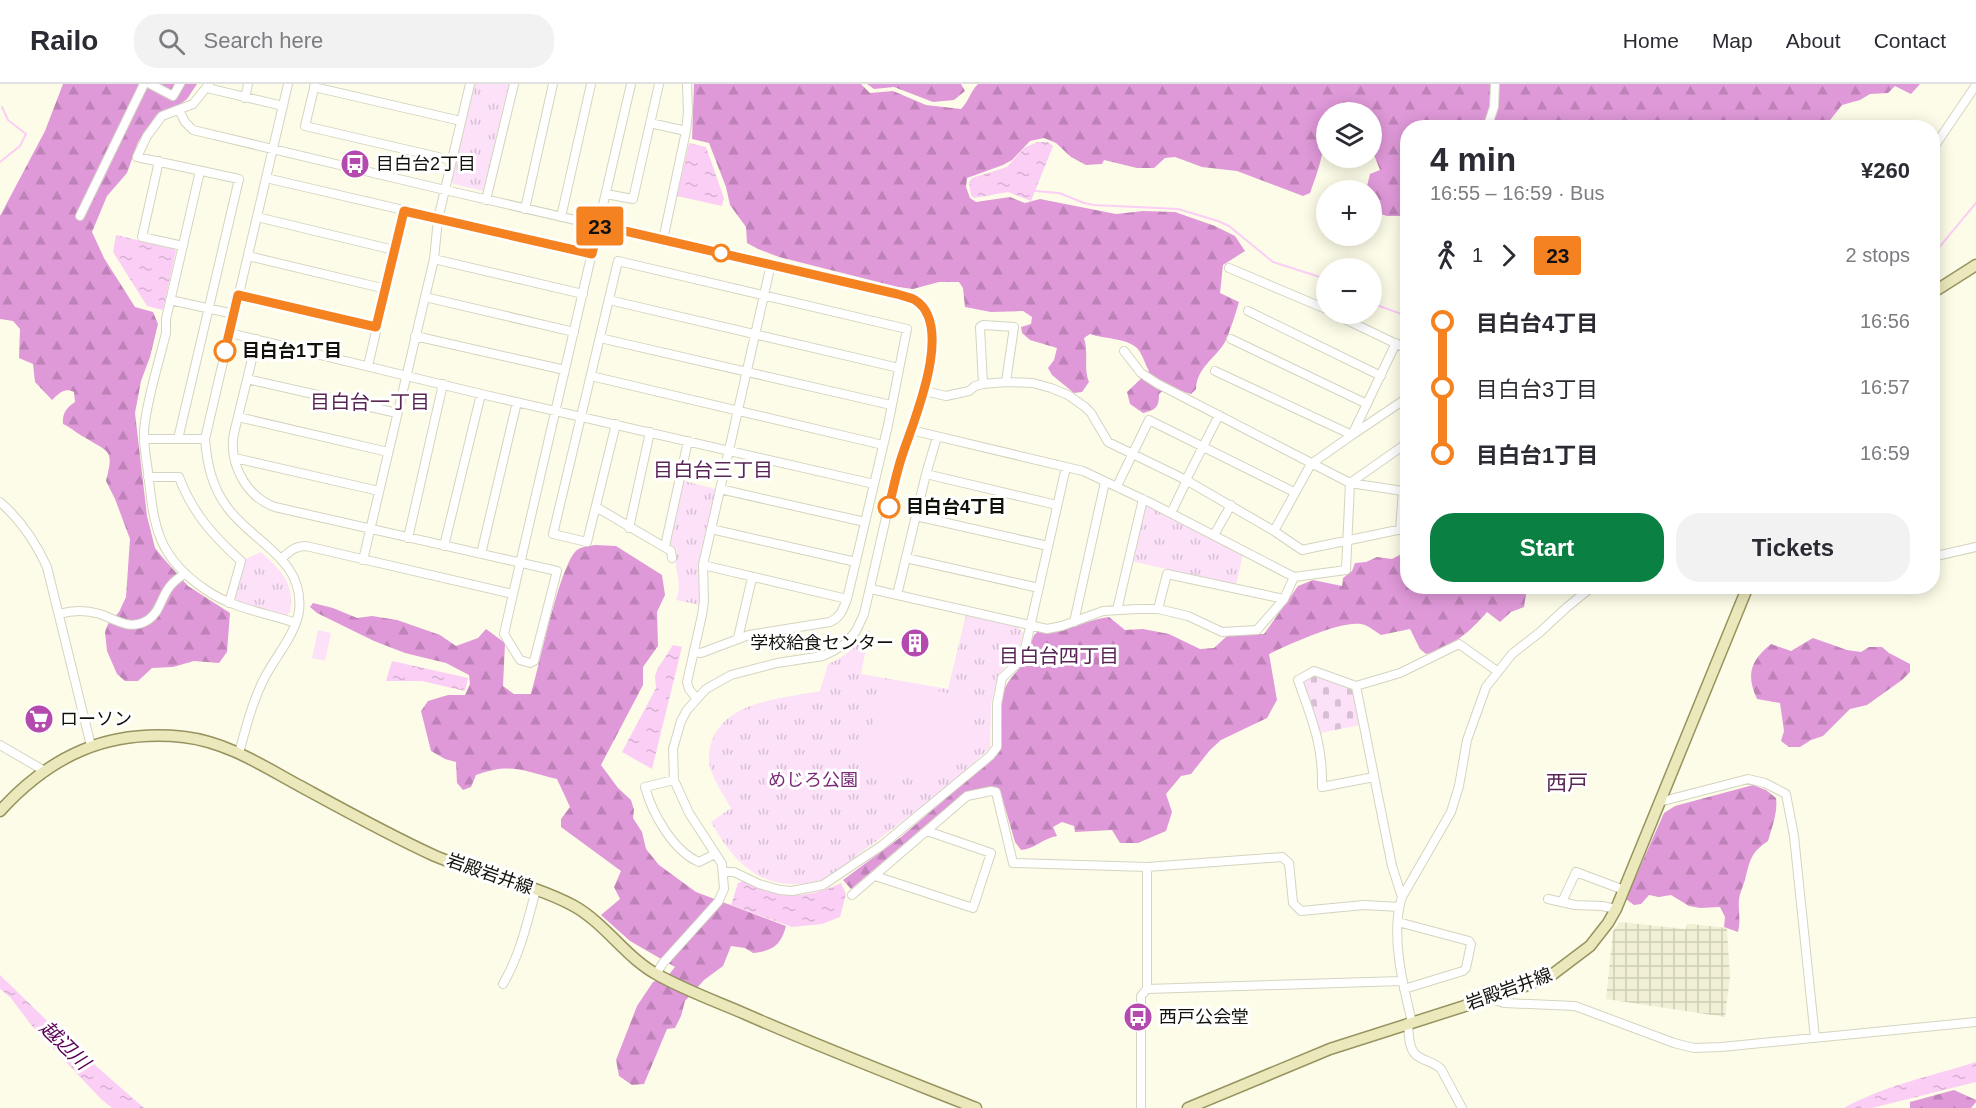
<!DOCTYPE html>
<html lang="en">
<head>
<meta charset="utf-8">
<style>
	:root { --surface:#fff; --page:#f2f2f3; --text:#2b2b33; --muted:#7c7c81; --line:#e1e1e2; --accent:#0b8043 }
	body { margin:0; font-family:Arial,"Noto Sans JP",sans-serif; background:var(--page); color:var(--text); height:100vh; display:flex; flex-direction:column; font-size:22px; white-space:nowrap }
	* { box-sizing:border-box; margin:0 }
	p { font-size:20px; color:var(--muted) }
	.icon { flex:none; width:33px; height:33px; fill:none; stroke:currentColor; stroke-width:2; stroke-linecap:round; stroke-linejoin:round }
	.map { position:relative; flex:1; overflow:hidden }
	.sheet { position:absolute; left:1400px; top:36px; width:540px; height:474px; display:flex; flex-direction:column; background:var(--surface); border-radius:24px; box-shadow:0 3px 15px #0003 }
	.sheet>* { flex:none }
	.badge { padding:0 12px; border-radius:4px; font-size:21px; line-height:39px }
	.controls { position:absolute; left:1316px; top:18px; display:grid; gap:12px }
	.controls a { display:grid; place-items:center; width:66px; height:66px; border-radius:50%; background:var(--surface); box-shadow:0 3px 15px #0003; font-size:30px }
	.map>.badge { position:absolute; translate:-50% -50%; box-shadow:0 0 0 3px #fff }
	.legs { display:flex; align-items:center; gap:9px; height:66px; padding:0 30px; font-size:20px }
	.legs p { margin-inline-start:auto }
	.head { display:flex; align-items:center; justify-content:space-between; height:102px; padding:0 30px }
	h1 { font-size:33px; font-weight:600; line-height:45px }
	.cta { display:flex; gap:12px; margin-top:auto; padding:12px 30px }
	.cta a { flex:1; height:69px; border-radius:24px; background:var(--accent); color:#fff; font-size:24px; font-weight:600; line-height:69px; text-align:center }
	.cta a+a { background:var(--page); color:var(--text) }
	ul { padding:0 30px; list-style:none }
	li { display:flex; align-items:center; gap:21px; height:66px; font-size:22px }
	li i { display:grid; place-items:center; width:9px; height:100%; margin:0 8px; background:currentColor }
	li i::after { content:''; width:15px; height:15px; margin:-8px; border:4px solid; border-radius:50%; background:var(--surface) }
	li p { margin-inline-start:auto }
	li:first-child i { background:linear-gradient(#0000 50%,currentColor 0) }
	li:last-child i { background:linear-gradient(currentColor 50%,#0000 0) }
	header { display:flex; align-items:center; gap:36px; box-sizing:border-box; height:84px; padding:0 30px; background:var(--surface); border-bottom:2px solid var(--line) }
	header strong { font-size:28px }
	nav { display:flex; gap:33px; margin-inline-start:auto; font-size:21px }
	.search { width:420px; height:54px; background:var(--page); display:flex; align-items:center; gap:15px; box-sizing:border-box; padding:0 21px; border-radius:24px; color:var(--muted); font-size:22px }
	.map>svg:first-child { display:block }
</style>
</head>
<body>
<header>
<strong>Railo</strong>
<div class="search"><svg class="icon" aria-label="search" viewBox="0 0 24 24"><circle cx="10" cy="10" r="6"/><path d="M15 15l6 6"/></svg>Search here</div>
<nav><a>Home</a><a>Map</a><a>About</a><a>Contact</a></nav>
</header>
<div class="map">
<svg width="1976" height="1024" viewBox="0 0 1976 1024">
	<defs>
		<pattern id="industrial-grid" width="8" height="8" patternUnits="userSpaceOnUse" patternTransform="scale(1.5)"><rect width="8" height="8" fill="#f1f0d5"/><path d="M0 4h8M4 0v8" fill="none" stroke="#cecdb6"/></pattern>
		<pattern id="forest-firs" width="22" height="20" patternUnits="userSpaceOnUse" patternTransform="scale(1.5)"><rect width="22" height="20" fill="#df98d8"/><path d="M5 1l3.5 6h-7zM16 11l3.5 6h-7z" fill="#be82b8"/></pattern>
		<pattern id="cemetery-stones" width="16" height="16" patternUnits="userSpaceOnUse" patternTransform="scale(1.5)"><rect width="16" height="16" fill="#fce1f9"/><path d="M2 7V4a2 2 0 0 1 4 0v3zM10 15v-3a2 2 0 0 1 4 0v3z" fill="#d7c0d4"/></pattern>
		<pattern id="park-tufts" width="24" height="20" patternUnits="userSpaceOnUse" patternTransform="scale(1.5)"><rect width="24" height="20" fill="#fce1f9"/><path d="M3 7l-1-3M5 7V3M7 7l1-3M15 17l-1-3M17 17v-4M19 17l1-3" fill="none" stroke="#d7c0d4"/></pattern>
		<pattern id="water-ripples" width="26" height="14" patternUnits="userSpaceOnUse" patternTransform="scale(1.5)"><rect width="26" height="14" fill="#fbcef6"/><path d="M2 4q2-2 4 0t4 0M15 11q2-2 4 0t4 0" fill="none" stroke="#d6b0d2"/></pattern>
	</defs>
	<rect width="100%" height="100%" fill="#fdfce8"/>
	<path fill="url(#industrial-grid)" d="M 1620,838 L 1686,845 L 1687,840 L 1691,840 L 1727,844 L 1730,893 L 1725,933 L 1606,915 L 1613,847 Z"/>
	<path fill="url(#forest-firs)" d="M 63,0 L 197,0 L 187,15 L 179,21 L 157,30 L 138,58 L 127,89 L 107,112 L 92,148 L 104,174 L 135,223 L 153,228 L 158,240 L 150,273 L 141,297 L 135,329 L 147,432 L 155,464 L 164,475 L 188,502 L 230,529 L 227,568 L 219,579 L 194,577 L 173,583 L 152,584 L 138,597 L 125,597 L 117,590 L 107,567 L 105,548 L 108,540 L 119,528 L 126,513 L 130,455 L 115,415 L 106,397 C 114,365 110,369 84,353 C 76,349 72,344 63,340 C 62,330 66,324 75,318 L 74,308 C 65,303 59,309 52,316 L 35,298 L 33,280 L 19,274 L 20,245 L 13,237 L 0,235 L 0,132 L 45,47 Z
		M 694,0 L 861,0 L 870,9 L 893,7 L 926,21 L 961,25 C 969,17 970,8 978,0 L 1920,0 L 1911,10 L 1895,2 L 1888,9 L 1870,10 L 1860,16 L 1842,21 L 1827,40 L 1826,43 L 1407,44 L 1407,149 L 1401,132 L 1387,132 L 1371,127 L 1371,106 L 1366,106 L 1370,90 L 1380,86 L 1372,66 L 1380,50 L 1371,36 L 1371,28 L 1326,28 L 1326,34 L 1321,39 C 1328,63 1318,86 1310,109 L 1303,112 L 1237,87 L 1202,83 L 1175,73 L 1165,74 L 1154,84 L 1137,84 L 1104,76 L 1102,80 L 1086,81 L 1071,73 L 1056,59 L 1044,54 L 1030,57 L 1012,76 L 1003,81 L 967,94 L 966,103 L 970,114 L 976,118 L 1010,113 L 1025,119 L 1040,115 L 1116,130 L 1143,127 L 1175,128 L 1215,142 L 1235,152 L 1245,167 L 1223,181 L 1220,209 L 1239,218 C 1235,231 1231,245 1225,258 C 1215,275 1197,283 1196,305 L 1191,310 L 1167,303 L 1159,310 C 1159,323 1156,326 1143,329 L 1130,320 L 1127,308 L 1149,287 C 1145,280 1142,269 1137,264 C 1126,254 1105,255 1090,250 L 1084,254 C 1089,269 1083,283 1089,298 L 1082,308 L 1074,309 L 1052,291 L 1048,284 L 1054,276 L 1057,264 L 1030,256 L 1022,249 L 1021,243 L 1031,240 L 1032,233 L 1023,227 L 991,228 L 965,223 L 963,204 L 959,198 L 939,198 L 913,205 L 898,203 L 779,173 L 758,165 L 747,159 L 746,143 L 730,121 L 726,103 L 709,59 L 692,55 Z
		M 867,0 L 961,0 L 965,7 L 954,16 L 933,18 L 894,3 L 874,5 Z
		M 595,461 L 616,462 L 662,491 L 665,511 L 657,528 L 658,562 L 643,583 L 643,601 L 601,681 L 618,704 L 631,716 L 634,726 L 633,734 L 642,748 L 646,765 L 659,781 L 696,808 L 786,842 C 781,861 773,867 753,869 L 745,864 L 731,862 L 723,882 L 704,896 L 685,917 L 681,932 L 675,944 L 667,945 L 644,1000 L 632,1001 L 619,992 L 616,976 L 637,922 L 653,898 L 667,893 L 675,883 L 630,857 L 601,831 L 620,815 L 614,803 L 621,787 L 561,743 L 561,735 L 570,723 L 557,695 C 523,687 511,678 476,691 L 471,703 L 463,706 L 457,699 L 456,678 L 445,675 L 431,667 L 421,627 L 428,617 L 448,611 L 465,611 L 470,600 L 469,591 L 446,579 L 405,569 L 374,557 L 317,529 L 310,523 L 313,519 L 333,524 L 357,534 L 372,532 L 397,536 L 440,551 L 456,562 L 478,554 L 486,545 L 505,559 L 503,602 L 514,610 L 531,610 C 539,584 560,479 577,466 C 581,463 589,462 595,461 Z
		M 1407,467 L 1407,502 L 1535,503 L 1526,510 L 1524,523 L 1511,528 L 1500,538 L 1487,528 C 1472,546 1449,566 1426,570 L 1420,565 L 1410,545 L 1381,551 C 1376,548 1370,543 1365,541 C 1344,534 1289,561 1269,570 L 1277,616 L 1267,634 L 1221,656 L 1210,666 L 1191,690 L 1181,692 L 1166,710 L 1172,728 L 1166,747 L 1138,759 L 1120,759 L 1112,746 L 1075,748 L 1074,742 L 1062,738 L 1053,743 L 1057,752 C 1043,754 1035,765 1021,766 L 1015,758 L 1000,706 L 993,703 L 969,707 L 939,730 L 851,805 L 843,796 L 901,753 L 998,670 C 1004,649 997,627 1005,604 C 1010,592 1021,585 1027,574 C 1032,565 1029,555 1037,548 C 1068,549 1081,537 1109,533 L 1125,546 L 1143,545 L 1169,550 L 1200,565 L 1214,564 L 1227,552 L 1264,550 L 1298,502 L 1313,496 L 1342,502 L 1343,494 L 1352,487 L 1355,479 L 1366,478 L 1377,473 L 1392,475 Z
		M 1813,554 L 1847,566 L 1861,568 L 1869,563 L 1882,563 L 1889,569 L 1910,580 L 1910,588 L 1902,596 L 1867,621 L 1850,625 L 1823,652 L 1811,656 L 1800,663 L 1789,663 L 1781,657 L 1784,647 L 1780,619 L 1757,615 C 1746,591 1750,577 1771,560 L 1791,567 Z
		M 1753,701 L 1766,706 L 1776,714 C 1778,728 1772,743 1768,757 C 1750,769 1750,777 1745,796 C 1743,802 1740,808 1739,815 C 1738,827 1741,836 1738,848 L 1724,843 L 1725,833 L 1720,823 L 1700,824 L 1689,822 L 1671,811 L 1659,813 L 1649,811 L 1641,820 L 1634,821 L 1626,815 L 1664,729 L 1675,722 Z
		M 1954,1006 L 1976,1016 L 1976,1018 L 1971,1024 L 1910,1024 L 1910,1018 Z"/>
	<path fill="url(#cemetery-stones)" d="M 1315,590 L 1351,602 L 1360,641 L 1320,649 L 1301,595 Z"/>
	<path fill="url(#park-tufts)" d="M 475,0 L 509,0 L 485,105 L 483,107 L 454,100 L 451,97 Z
		M 684,397 L 716,405 L 699,477 L 700,521 L 676,516 C 684,497 672,485 677,466 L 672,463 L 669,458 Z
		M 1146,420 L 1243,470 L 1236,501 L 1131,477 Z
		M 261,468 C 281,487 295,498 290,528 L 286,532 L 236,518 L 234,514 L 244,476 Z
		M 966,531 L 1018,543 L 1023,549 L 1019,567 L 998,591 L 991,620 L 990,664 L 941,708 L 826,795 C 769,812 738,786 711,738 L 731,724 C 723,710 714,697 710,683 C 708,676 709,667 711,660 C 724,616 782,615 820,607 L 828,580 C 846,573 858,560 870,545 L 861,590 L 948,605 Z"/>
	<path fill="#fce1f9" d="M 318,546 L 331,549 L 325,577 L 312,574 Z
		M 891,597 L 970,614 L 975,619 C 973,634 974,655 965,668 C 944,698 895,694 865,686 L 863,682 L 881,604 Z"/>
	<path fill="url(#water-ripples)" d="M 1037,58 L 1048,58 L 1053,62 L 1031,117 L 1008,108 L 974,114 L 971,111 L 969,98 L 972,94 L 1007,83 L 1024,64 Z
		M 689,59 L 706,63 L 724,114 L 722,122 L 677,112 Z
		M 116,151 L 174,165 L 176,167 L 163,226 L 147,222 L 113,168 Z
		M 673,561 L 682,563 L 652,685 L 622,668 L 656,604 L 655,592 L 658,584 Z
		M 392,577 L 468,594 L 465,607 L 422,597 L 386,597 Z
		M 743,797 C 776,816 808,815 841,799 L 846,810 L 840,833 L 822,840 L 792,843 L 731,821 L 738,799 Z
		M 0,891 L 72,961 L 144,1024 L 112,1024 L 101,1015 L 32,942 L 10,913 L 0,905 Z
		M 1976,978 L 1976,998 L 1872,1024 L 1844,1024 C 1885,1001 1932,992 1976,978 Z"/>
	<g fill="none" stroke-linecap="round" stroke-linejoin="round">
		<path stroke="#fbcef6" stroke-width="2" d="M 0,78 L 20,62 L 26,50 L 8,36 L 2,23
			M 1035,107 L 1059,109 L 1084,119 L 1094,121 L 1178,125 L 1218,137 L 1229,142 L 1273,178 L 1326,195
			M 1932,172 L 1976,119
			M 1371,219 L 1407,232"/>
		<g stroke="#d4d4c0" stroke-width="10">
			<path id="minor" d="M 150,0 L 173,12 L 180,0
				M 315,0 L 305,42 L 451,76
				M 314,3 L 461,37
				M 207,4 L 283,22
				M 245,14 L 248,0
				M 179,26 L 185,38 L 193,46 L 445,106 L 897,210 L 915,216 L 921,223 L 930,239 L 932,251 L 928,294 L 898,381 L 864,530 L 856,547 L 846,559 L 835,566 L 823,572 L 777,579 L 731,591 L 706,605 L 687,626 L 681,637 L 673,665 L 674,696 L 689,729 L 722,780 L 724,805 L 718,818 L 663,879 L 656,890
				M 650,39 L 686,47
				M 1487,44 L 1494,23 L 1495,0
				M 1932,66 L 1976,1
				M 159,77 L 142,153 L 183,162
				M 200,87 L 166,235 L 166,249 C 159,278 149,308 145,338 C 142,355 146,372 148,388 C 154,443 157,473 206,506 C 232,524 266,529 296,539
				M 266,94 L 592,170
				M 606,110 L 633,115 L 659,0
				M 486,116 L 514,0
				M 525,125 L 553,0
				M 80,132 L 144,0
				M 257,133 L 394,166
				M 561,133 L 591,0
				M 663,156 L 686,47 L 688,28 L 687,0
				M 248,172 L 386,205
				M 434,175 L 583,210
				M 1229,184 L 1326,225
				M 238,211 L 376,243
				M 425,213 L 574,248
				M 170,216 L 234,230
				M 609,216 L 899,284
				M 1248,227 L 1381,292
				M 1334,230 L 1407,265
				M 230,249 L 481,310 L 874,400
				M 415,252 L 565,286
				M 600,254 L 891,321
				M 257,255 C 251,278 246,301 240,324 C 238,335 234,346 233,356 C 231,385 249,414 275,423 L 557,487 L 534,577 L 530,579 L 520,576 L 504,550 L 513,510
				M 1231,255 L 1367,320
				M 1124,267 L 1141,289 L 1158,300 L 1350,399 L 1407,359
				M 368,282 L 404,127
				M 1215,287 L 1352,351 L 1407,314
				M 591,292 L 883,361
				M 247,295 L 397,329
				M 983,300 L 980,243 L 983,241 L 1014,243 L 1006,298
				M 925,307 L 946,312 L 969,307 L 975,302 L 983,300 L 1006,298 L 1033,299 L 1051,304 L 1068,311 L 1085,323 L 1091,329 L 1108,358 L 1186,396 L 1274,447 L 1302,466 L 1407,444
				M 238,333 L 388,368
				M 616,340 L 587,458 L 553,450 L 618,177 L 907,245 L 888,341 L 847,515 C 843,525 841,533 830,538 L 749,551 L 701,569 L 694,568
				M 144,355 L 205,355
				M 178,355 L 239,95 L 137,73 L 147,52 L 162,32 L 193,20 L 209,0
				M 235,374 L 379,407
				M 926,390 L 1057,421
				M 148,393 L 179,393 C 192,428 213,452 241,477 L 229,519
				M 1186,396 L 1219,331
				M 1117,402 L 1149,336 L 1294,408
				M 720,405 L 865,438
				M 0,418 C 21,436 35,457 47,483 L 91,662
				M 596,423 L 671,467 L 672,474
				M 1171,429 L 1187,396
				M 916,432 L 1048,462
				M 629,444 L 650,348
				M 711,445 L 856,478
				M 1400,446 L 1403,407
				M 1274,447 L 1311,380 L 1352,351 L 1396,259
				M 1214,451 L 1231,421
				M 408,454 L 443,300
				M 444,462 L 481,310
				M 665,462 L 688,357
				M 481,470 L 517,318
				M 1932,473 L 1976,463
				M 282,474 C 290,467 295,462 306,462 L 513,510 L 631,0
				M 906,474 L 1039,504
				M 363,476 L 434,175 L 438,135 L 470,0
				M 703,481 L 847,515
				M 1294,493 L 1346,486 L 1350,399 L 1403,407 L 1407,405
				M 871,505 L 1047,545 L 1062,542 L 1103,527 L 1138,525 L 1158,525 L 1188,532 L 1222,548 L 1257,546 L 1284,515 L 1294,493 L 1151,419 L 1083,387 L 911,346
				M 897,511 L 926,390 L 937,353
				M 1158,525 L 1167,490 L 1284,515
				M 1117,526 L 1143,415
				M 59,530 C 73,526 86,526 100,530 C 117,536 130,547 148,536 C 159,529 161,515 168,505 C 172,498 179,494 185,489
				M 1074,538 L 1105,398
				M 738,554 L 752,494
				M 1356,602 L 1314,587 L 1298,596 C 1312,636 1323,660 1322,703 L 1374,693
				M 696,614 L 689,605 L 687,598 L 702,531 L 704,517 L 703,481 L 771,180
				M 0,661 L 43,686
				M 239,669 C 246,643 253,615 266,591 C 277,571 296,549 299,527 C 305,475 253,459 227,423 C 212,403 207,380 205,355 L 288,0
				M 674,696 L 645,703 C 652,729 673,767 699,778 L 715,770
				M 1659,718 L 1748,695 L 1765,699 L 1786,710 L 1794,752 L 1815,954
				M 724,788 L 734,788 L 759,800 L 780,806 L 792,807 L 823,801 L 881,762 L 990,672 L 997,663 L 997,620 L 1002,594 L 1023,574 L 1066,383
				M 875,792 L 973,824 L 991,769 L 927,747
				M 852,811 L 967,712 L 991,707 L 996,708 L 1013,779 L 1147,783 L 1282,773 L 1289,779 L 1293,819 L 1301,827 L 1364,821 L 1399,823
				M 1402,813 L 1392,782 L 1356,602 L 1400,589 L 1459,560 L 1497,587
				M 1548,815 L 1575,821 L 1602,822 L 1616,825
				M 1562,818 L 1576,788 L 1624,806
				M 1398,838 L 1469,857 L 1471,860 L 1466,884 L 1463,887 L 1404,905
				M 503,900 C 520,871 527,839 536,806
				M 1147,905 L 1401,897
				M 1489,914 L 1504,919 L 1575,922 L 1674,959 L 1694,964 L 1721,963 L 1976,938
				M 1412,938 C 1403,902 1390,849 1402,813 L 1451,728 L 1459,702 L 1467,656 L 1486,603 L 1512,570 L 1539,549 L 1566,524 L 1593,502
				M 1408,939 C 1409,950 1408,967 1419,973 C 1427,978 1434,978 1441,985 L 1462,1024
				M 1141,1024 L 1141,912 L 1147,905 L 1147,783"/>
		</g>
		<g stroke="#979360" stroke-width="13">
			<path id="major" d="M 1932,209 L 1976,181
				M 0,727 C 51,671 108,645 184,653 C 227,658 263,682 300,702 C 344,726 389,751 435,772 C 480,791 531,799 574,822 C 606,840 626,874 658,891 C 685,906 715,917 743,929 C 820,963 898,993 976,1024
				M 1188,1024 L 1330,965 L 1518,905 L 1553,890 L 1590,862 L 1608,839 L 1616,825 L 1748,502"/>
		</g>
		<use href="#minor" stroke="#fff" stroke-width="8"/>
		<use href="#major" stroke="#ebe8bb" stroke-width="10"/>
	</g>
	<g fill="none" stroke-linecap="round" stroke-linejoin="round">
		<g stroke="#fff" stroke-width="14">
			<path id="line-1" d="M 225,267 L 238,211 L 376,243 L 404,127 L 592,170 L 599,141 L 897,210 C 903,212 910,213 915,216 C 955,241 914,336 903,369 C 897,386 893,405 889,423"/>
		</g>
		<use href="#line-1" stroke="#f58220" stroke-width="9"/>
	</g>
	<defs>
		<g id="bus-disc" transform="scale(1.5)"><circle r="9.5" fill="#b44aad" stroke="#fff"/><path d="M-5-6H5V4H4V6H2V4H-2V6H-4V4H-5ZM-3.5-4V0h7V-4ZM-3.5 1.2v1.5H-2V1.2ZM2 1.2v1.5H3.5V1.2Z" fill="#fff"/></g>
		<g id="building-disc" transform="scale(1.5)"><circle r="9.5" fill="#b44aad" stroke="#fff"/><path d="M-4-6H4V6H1V3H-1V6H-4ZM-2.5-4.3h1.7v1.8h-1.7ZM.8-4.3h1.7v1.8H.8ZM-2.5-1h1.7V.8h-1.7ZM.8-1h1.7V.8H.8Z" fill="#fff"/></g>
		<g id="supermarket-disc" transform="scale(1.5)"><circle r="9.5" fill="#b44aad" stroke="#fff"/><path d="M-6-5.5h2.5l.6 2H6L4.5 2H-2.5L-4.4-4H-6ZM-1.5 3.2a1.3 1.3 0 1 0 .1 0ZM3 3.2a1.3 1.3 0 1 0 .1 0Z" fill="#fff"/></g>
	</defs>
	<g fill-rule="evenodd">
		<use href="#bus-disc" x="355" y="80"/>
		<use href="#building-disc" x="915" y="559"/>
		<use href="#supermarket-disc" x="39" y="635"/>
		<use href="#bus-disc" x="1138" y="933"/>
	</g>
	<g fill="#fff" stroke="#f58220" stroke-width="3">
		<circle cx="721" cy="169" r="8"/>
		<circle cx="225" cy="267" r="10"/>
		<circle cx="889" cy="423" r="10"/>
	</g>
	<g text-anchor="middle" stroke-width="6" stroke-linejoin="round" paint-order="stroke">
		<g font-size="18" fill="#12120b" stroke="#fff" text-anchor="start">
			<text x="376" y="86">目白台2丁目</text>
			<text x="894" y="565" text-anchor="end">学校給食センター</text>
			<text x="60" y="641">ローソン</text>
			<text x="1159" y="939">西戸公会堂</text>
		</g>
		<g font-size="18" font-weight="bold" fill="#12120b" stroke="#fff" text-anchor="start">
			<text x="242" y="273">目白台1丁目</text>
			<text x="906" y="429">目白台4丁目</text>
		</g>
		<g font-size="18" fill="#7a2876" stroke="#fff">
			<text x="813" y="702">めじろ公園</text>
		</g>
		<g font-size="18" fill="#12120b" stroke="#fff">
			<text transform="translate(490 790) rotate(19)" y="6">岩殿岩井線</text>
			<text transform="translate(1509 905) rotate(-20)" y="6">岩殿岩井線</text>
		</g>
		<g font-size="20" fill="#582554" stroke="#fff">
			<text x="370" y="325">目白台一丁目</text>
			<text x="713" y="393">目白台三丁目</text>
			<text x="1059" y="579">目白台四丁目</text>
		</g>
		<g font-size="20" font-style="italic" fill="#5a0056" stroke="#fff">
			<text transform="translate(65 961) rotate(44)" y="7">越辺川</text>
		</g>
		<g font-size="21" fill="#582554" stroke="#fff">
			<text x="1567" y="706">西戸</text>
		</g>
	</g>
</svg>
<div class="controls">
<a><svg class="icon" aria-label="layers" viewBox="0 0 24 24"><path d="M12 4l9 5-9 5-9-5zM3 14l9 5 9-5"/></svg></a>
<a>+</a>
<a>−</a>
</div>
<b class="badge" style="left:600px;top:142px;background:#f58220;color:#111">23</b>
<section class="sheet">
<div class="head"><div><h1>4 min</h1><p>16:55 – 16:59 · Bus</p></div><b>¥260</b></div>
<div class="legs"><svg class="icon" aria-label="walk" viewBox="0 0 24 24"><circle cx="13" cy="4" r="2"/><path d="M13 8l-2 6 4 7M11 14l-3 7M7 12l3-4h3l4 4"/></svg>1<svg class="icon" aria-label="forward" viewBox="0 0 24 24"><path d="M9 5l7 7-7 7"/></svg><b class="badge" style="background:#f58220;color:#111">23</b><p>2 stops</p></div>
<ul>
<li><i style="color:#f58220"></i><b>目白台4丁目</b><p>16:56</p></li>
<li><i style="color:#f58220"></i><span>目白台3丁目</span><p>16:57</p></li>
<li><i style="color:#f58220"></i><b>目白台1丁目</b><p>16:59</p></li>
</ul>
<div class="cta"><a>Start</a><a>Tickets</a></div>
</section>
</div>
</body>
</html>
